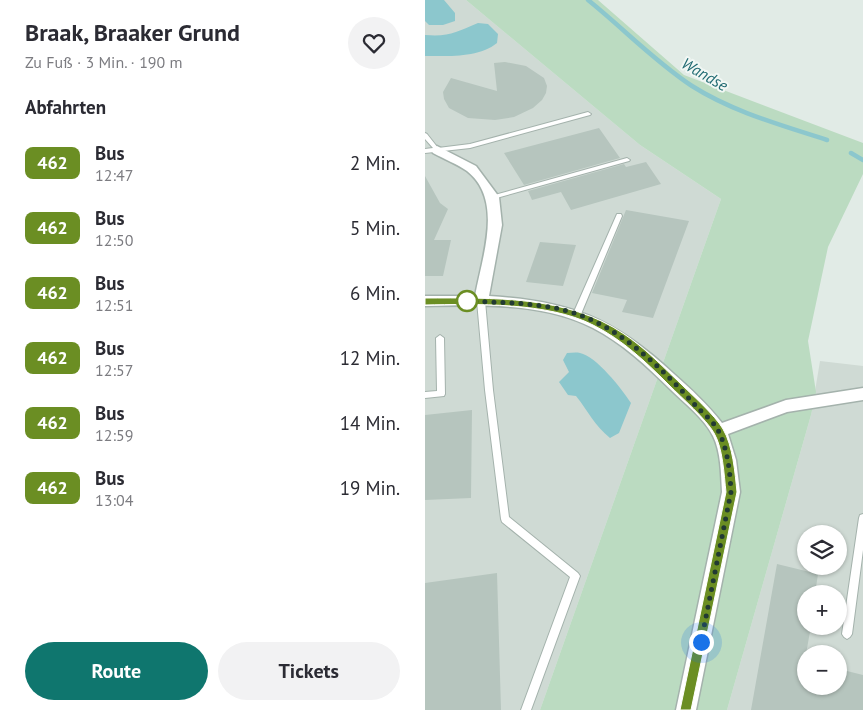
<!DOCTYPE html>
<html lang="de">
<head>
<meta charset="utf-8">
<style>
	:root { --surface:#fff; --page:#f2f2f3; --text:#2b2b33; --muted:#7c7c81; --accent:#0f766e }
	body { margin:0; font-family:"PT Sans",sans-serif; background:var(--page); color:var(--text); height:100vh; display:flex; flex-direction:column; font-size:19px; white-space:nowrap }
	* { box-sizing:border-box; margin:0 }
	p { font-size:16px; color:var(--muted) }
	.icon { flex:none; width:28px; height:28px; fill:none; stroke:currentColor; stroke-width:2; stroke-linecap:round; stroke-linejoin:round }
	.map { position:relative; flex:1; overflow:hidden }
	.sheet { display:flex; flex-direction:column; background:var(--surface); width:425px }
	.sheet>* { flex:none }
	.badge { padding:0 10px; border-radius:8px; font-size:18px; line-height:32px }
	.controls { position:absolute; left:372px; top:525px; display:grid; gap:10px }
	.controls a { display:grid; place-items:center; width:50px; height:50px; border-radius:50%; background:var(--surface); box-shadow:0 1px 4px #0004; font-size:25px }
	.you { position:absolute; width:25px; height:25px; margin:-12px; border:4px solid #fff; border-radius:50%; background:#1a73e8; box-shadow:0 0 0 8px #1a73e833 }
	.map>.badge { position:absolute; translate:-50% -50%; box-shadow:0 0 0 2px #fff }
	h2 { padding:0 25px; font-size:19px; line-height:45px }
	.round { display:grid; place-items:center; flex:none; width:52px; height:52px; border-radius:26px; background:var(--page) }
	.summary { display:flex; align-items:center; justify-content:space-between; height:85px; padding:0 25px }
	h1 { font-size:24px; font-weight:700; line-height:38px }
	.button { display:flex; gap:10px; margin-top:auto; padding:10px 25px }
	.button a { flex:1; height:58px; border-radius:30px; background:var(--accent); color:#fff; font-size:20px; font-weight:700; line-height:58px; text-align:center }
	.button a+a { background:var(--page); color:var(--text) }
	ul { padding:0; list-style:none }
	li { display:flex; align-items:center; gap:15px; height:65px; padding:0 25px }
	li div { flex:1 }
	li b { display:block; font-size:19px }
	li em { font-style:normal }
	li .badge { min-width:55px; font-weight:700; text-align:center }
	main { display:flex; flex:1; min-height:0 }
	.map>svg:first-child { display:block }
</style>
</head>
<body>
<main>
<section class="sheet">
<div class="summary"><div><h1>Braak, Braaker Grund</h1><p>Zu Fuß · 3 Min. · 190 m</p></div><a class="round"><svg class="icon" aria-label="heart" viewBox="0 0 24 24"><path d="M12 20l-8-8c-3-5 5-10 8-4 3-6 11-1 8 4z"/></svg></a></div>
<h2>Abfahrten</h2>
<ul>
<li><span class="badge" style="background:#6b8e23;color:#fff">462</span><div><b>Bus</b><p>12:47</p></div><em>2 Min.</em></li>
<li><span class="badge" style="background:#6b8e23;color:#fff">462</span><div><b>Bus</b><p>12:50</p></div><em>5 Min.</em></li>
<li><span class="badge" style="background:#6b8e23;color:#fff">462</span><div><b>Bus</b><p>12:51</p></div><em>6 Min.</em></li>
<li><span class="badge" style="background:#6b8e23;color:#fff">462</span><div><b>Bus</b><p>12:57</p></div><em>12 Min.</em></li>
<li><span class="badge" style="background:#6b8e23;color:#fff">462</span><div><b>Bus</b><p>12:59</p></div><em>14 Min.</em></li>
<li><span class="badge" style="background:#6b8e23;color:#fff">462</span><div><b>Bus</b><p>13:04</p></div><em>19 Min.</em></li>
</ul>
<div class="button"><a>Route</a><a>Tickets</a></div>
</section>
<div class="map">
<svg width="438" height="710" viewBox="0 0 438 710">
	<rect width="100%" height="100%" fill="#e1ebe6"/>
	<path fill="#cfdad4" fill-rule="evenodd" d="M 0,0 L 41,0 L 215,145 L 296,199 L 115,710 L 0,710 Z
		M 395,361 L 438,366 L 438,710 L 302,710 L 386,415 ZM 381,534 L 414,534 L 414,566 L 381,566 ZM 381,594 L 414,594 L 414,626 L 381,626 ZM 381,654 L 414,654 L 414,686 L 381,686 Z"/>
	<path fill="#bbdbc1" d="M 41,0 L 173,0 L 259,75 L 438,143 L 438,174 L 403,247 L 383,341 L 391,392 L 386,415 L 302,710 L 115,710 L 296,199 L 215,145 Z"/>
	<path fill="#8cc7cd" d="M 0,0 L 19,0 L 30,13 L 30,21 L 18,25 L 4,25 L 0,21 Z
		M 53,23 L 63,24 L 73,34 L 72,43 C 54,58 23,56 0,56 L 0,35 C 25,37 31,32 53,23 Z
		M 142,353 C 146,353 151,352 155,353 C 171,356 197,389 206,403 L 194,433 L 185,438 C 170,426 163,411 151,396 L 143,395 L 134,382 L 144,372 L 138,360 Z"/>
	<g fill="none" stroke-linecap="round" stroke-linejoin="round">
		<path stroke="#8cc7cd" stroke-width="4.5" d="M 163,0 C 198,28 229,61 267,86 C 308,112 356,125 402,140
			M 426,153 L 438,160"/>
	</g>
	<path fill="#b6c5be" d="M 80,62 L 101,66 L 119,78 L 122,86 L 121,93 L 117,100 L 108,108 L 89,117 L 70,120 L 43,118 L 24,108 L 19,99 L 18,92 L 26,78 L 72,91 L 69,63 Z
		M 174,128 L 195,158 L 99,185 L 79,153 Z
		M 221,162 L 236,184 L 146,210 L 136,192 L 107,200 L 103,191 L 199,164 L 201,167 Z
		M 0,176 L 15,203 L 23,209 L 9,240 L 26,240 L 18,276 L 0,276 Z
		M 201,210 L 264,221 L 228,318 L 197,312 L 202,300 L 167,293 Z
		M 115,242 L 151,245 L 138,286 L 101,282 Z
		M 47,410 L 46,498 L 0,500 L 0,415 Z
		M 352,564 L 393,574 L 390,594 L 381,594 L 381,626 L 386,626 L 381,654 L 381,686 L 414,686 L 414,669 L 438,675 L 438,710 L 326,710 Z
		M 72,573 L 76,710 L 0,710 L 0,583 Z"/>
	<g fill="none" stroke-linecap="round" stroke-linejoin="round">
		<g stroke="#a4b2ac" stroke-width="2">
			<path id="lane" d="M 163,112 L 166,114 L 165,115 L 45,148 L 0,153 L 0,149 L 8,148 L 0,139 L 0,133 L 2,134 L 13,148 L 45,144 Z
				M 202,158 L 205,160 L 204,161 L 68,199 L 65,197 L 66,196 Z
				M 192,214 L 196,214 L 197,216 L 156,314 L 155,316 L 149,316 L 148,314 Z
				M 56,298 L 60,301 L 68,390 L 84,517 L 153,573 L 155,576 L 106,710 L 96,710 L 145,577 L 77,522 L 76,519 L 60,390 L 52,301 Z
				M 15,335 L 19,338 L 20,394 L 19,396 L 0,398 L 0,392 L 12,391 L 11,338 Z
				M 438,514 L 438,550 L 427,634 L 425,637 L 422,639 L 419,637 L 417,634 L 434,518 L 435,515 Z"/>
		</g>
		<g stroke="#a4b2ac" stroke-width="3">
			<path id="street" d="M 12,146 L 51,166 L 74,197 L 77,225 L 64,296 C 145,301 189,318 249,374 C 266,389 283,405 297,423 L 361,400 L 438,388 L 438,400 L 362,412 L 303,434 L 311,460 L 315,492 L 271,710 L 251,710 L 297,492 C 296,474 296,452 288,436 C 279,418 259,403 245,389 C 222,366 197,343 168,328 C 118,302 55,305 0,306 L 0,296 L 50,296 C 57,257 79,200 42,171 C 32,164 19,159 8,153 L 6,150 Z"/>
		</g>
		<use href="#lane" fill="#fff" fill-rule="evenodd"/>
		<use href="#street" fill="#fff" fill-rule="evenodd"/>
	</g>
	<path fill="#6b8e23" stroke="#fff" d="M 0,298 C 67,298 142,295 199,334 C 220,348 236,365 254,382 C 266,394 290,415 298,429 C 308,446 310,473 312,492 L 266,710 L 255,710 L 301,492 C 299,475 298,448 289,433 C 282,420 256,397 245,386 C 221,362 198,340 168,325 C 123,302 50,304 0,305 Z"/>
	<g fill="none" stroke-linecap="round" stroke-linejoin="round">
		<path stroke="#223a32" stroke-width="5" stroke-dasharray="0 9" d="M 42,301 C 78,303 118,302 152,314 C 200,331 238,370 272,407 C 279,414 290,423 294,432 C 303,451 305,472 306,492 L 276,642"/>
	</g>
	<circle fill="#fff" stroke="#6b8e23" stroke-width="2.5" cx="42" cy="301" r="10"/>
	<g text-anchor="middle" stroke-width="4" stroke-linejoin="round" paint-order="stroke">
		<g font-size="16" font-style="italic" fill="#206a72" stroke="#f1f7f4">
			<text transform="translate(280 74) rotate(30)" y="6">Wandse</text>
		</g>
	</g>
</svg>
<div class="controls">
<a><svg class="icon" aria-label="layers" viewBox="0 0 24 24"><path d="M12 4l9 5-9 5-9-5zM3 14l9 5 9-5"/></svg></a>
<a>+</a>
<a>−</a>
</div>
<div class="you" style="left:276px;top:642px"></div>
</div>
</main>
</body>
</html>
